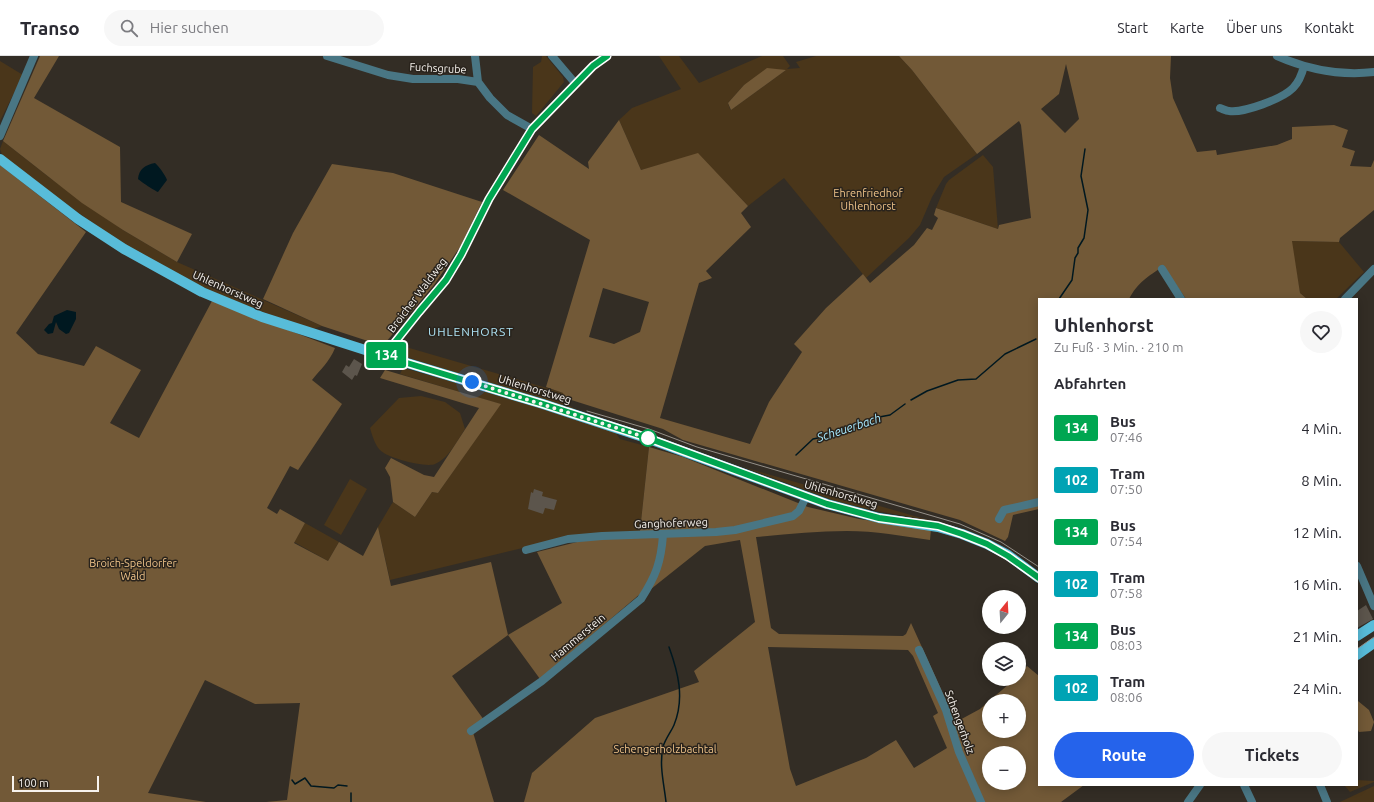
<!DOCTYPE html>
<html lang="de">
<head>
<meta charset="utf-8">
<style>
	:root { --surface:#fff; --page:#f7f7f7; --text:#2b2b33; --muted:#7c7c81; --line:#e1e1e2; --accent:#2563eb }
	body { margin:0; font-family:Ubuntu,sans-serif; background:var(--page); color:var(--text); height:100vh; display:flex; flex-direction:column; font-size:15px; white-space:nowrap }
	* { box-sizing:border-box; margin:0 }
	p { font-size:13px; color:var(--muted) }
	.icon { flex:none; width:22px; height:22px; fill:none; stroke:currentColor; stroke-width:2; stroke-linecap:round; stroke-linejoin:round }
	.map { position:relative; flex:1; overflow:hidden }
	.drawer { position:absolute; left:1038px; top:242px; width:320px; height:488px; display:flex; flex-direction:column; background:var(--surface); border-radius:0px; box-shadow:0 2px 10px #0003 }
	.drawer>* { flex:none }
	.badge { padding:0 8px; border-radius:3px; font-size:14px; line-height:26px }
	.needle { width:26px; rotate:18deg }
	.fabs { position:absolute; left:982px; top:534px; display:grid; gap:8px }
	.fabs a { display:grid; place-items:center; width:44px; height:44px; border-radius:50%; background:var(--surface); box-shadow:0 2px 10px #0003; font-size:20px }
	.scale { position:absolute; left:12px; bottom:10px; width:87px; box-sizing:border-box; padding-left:4px; border:2px solid #f7f3ee; border-top:0; font-size:11px; line-height:14px; white-space:nowrap; color:#f7f3ee; -webkit-text-stroke:3px #29231c; paint-order:stroke }
	.you { position:absolute; width:20px; height:20px; margin:-10px; border:3px solid #fff; border-radius:50%; background:#1a73e8; box-shadow:0 0 0 6px #1a73e833 }
	.map>.badge { position:absolute; translate:-50% -50%; box-shadow:0 0 0 2px #fff }
	h2 { padding:0 16px; font-size:15px; line-height:36px }
	.round { display:grid; place-items:center; flex:none; width:42px; height:42px; border-radius:21px; background:var(--page) }
	.overview { display:flex; align-items:center; justify-content:space-between; height:68px; padding:0 16px }
	h1 { font-size:19px; font-weight:700; line-height:30px }
	.action { display:flex; gap:8px; margin-top:auto; padding:8px 16px }
	.action a { flex:1; height:46px; border-radius:24px; background:var(--accent); color:#fff; font-size:16px; font-weight:700; line-height:46px; text-align:center }
	.action a+a { background:var(--page); color:var(--text) }
	ul { padding:0; list-style:none }
	li { display:flex; align-items:center; gap:12px; height:52px; padding:0 16px }
	li div { flex:1 }
	li b { display:block; font-size:15px }
	li em { font-style:normal }
	li .badge { min-width:44px; font-weight:700; text-align:center }
	header { display:flex; align-items:center; gap:24px; box-sizing:border-box; height:56px; padding:0 20px; background:var(--surface); border-bottom:1px solid var(--line) }
	header strong { font-size:19px }
	nav { display:flex; gap:22px; margin-inline-start:auto; font-size:14px }
	.search { width:280px; height:36px; background:var(--page); display:flex; align-items:center; gap:10px; box-sizing:border-box; padding:0 14px; border-radius:22px; color:var(--muted); font-size:15px }
	.map>svg:first-child { display:block }
</style>
</head>
<body>
<header>
<strong>Transo</strong>
<div class="search"><svg class="icon" aria-label="search" viewBox="0 0 24 24"><circle cx="10" cy="10" r="6"/><path d="M15 15l6 6"/></svg>Hier suchen</div>
<nav><a>Start</a><a>Karte</a><a>Über uns</a><a>Kontakt</a></nav>
</header>
<div class="map">
<svg width="1374" height="746" viewBox="0 0 1374 746">
	<rect width="100%" height="100%" fill="#332d25"/>
	<path fill="#4a361a" fill-rule="evenodd" d="M 542,0 L 546,0 L 563,21 L 564,26 L 536,60 L 532,57 L 533,11 L 541,6 Z
		M 659,0 L 679,0 L 699,27 L 762,0 L 783,0 L 790,10 L 787,13 L 800,12 L 796,6 L 816,0 L 899,0 L 912,14 L 977,98 L 944,121 L 932,141 L 920,169 L 909,182 L 866,222 L 784,122 L 748,150 L 698,98 L 641,114 L 619,64 L 632,52 L 681,33 ZM 786,14 L 731,54 L 730,53 L 728,47 L 744,29 Z
		M 0,5 L 23,19 L 0,65 Z
		M 3,85 L 50,122 L 123,174 L 177,206 L 322,270 L 313,273 C 270,259 227,244 186,224 C 120,190 62,145 3,101 L 0,93 Z
		M 983,99 L 993,111 L 998,173 L 936,152 L 946,128 L 949,124 Z
		M 1291,185 L 1339,186 L 1364,216 L 1336,243 L 1307,243 L 1300,237 Z
		M 399,289 L 564,337 L 567,348 L 578,355 L 403,300 L 398,293 Z
		M 403,312 L 495,337 L 615,376 L 620,383 L 649,391 L 640,475 L 568,481 L 390,524 L 378,471 L 391,449 L 393,446 L 415,461 L 432,436 L 438,437 L 500,348 L 400,318 Z
		M 421,340 L 445,346 L 460,357 L 465,373 C 457,385 449,402 435,408 C 426,412 387,402 380,394 C 375,389 372,379 370,372 L 399,342 Z
		M 743,411 L 932,465 L 867,453 L 835,445 Z
		M 350,423 L 367,433 L 341,479 L 324,469 Z
		M 305,467 L 339,486 L 328,505 L 294,486 Z
		M 1357,724 L 1374,725 L 1374,726 L 1350,736 L 1344,729 L 1357,729 Z
		M 1374,730 L 1374,746 L 1340,746 Z"/>
	<path fill="#725937" fill-rule="evenodd" d="M 40,0 L 59,0 L 34,42 L 120,91 L 121,146 L 192,178 L 177,206 L 123,174 L 82,147 L 3,85 Z
		M 899,0 L 1171,0 L 1170,22 L 1173,42 L 1197,96 L 1216,94 L 1217,99 L 1277,89 L 1292,83 L 1292,71 L 1334,69 L 1348,74 L 1342,91 L 1355,95 L 1350,110 L 1371,111 L 1374,104 L 1374,154 L 1340,182 L 1339,186 L 1292,185 L 1300,237 L 1307,243 L 1186,243 L 1163,210 C 1148,221 1138,226 1129,243 L 1039,243 L 1039,453 L 1013,459 L 1008,481 L 1005,485 L 960,464 L 683,384 L 663,373 L 565,342 L 563,337 L 546,331 L 590,184 L 503,134 L 539,79 L 589,113 L 588,106 L 619,64 L 641,114 L 698,97 L 748,150 L 741,157 L 751,171 L 706,215 L 712,222 L 699,227 L 660,362 L 750,388 L 769,346 L 802,296 L 794,288 L 826,252 L 863,218 L 870,227 L 914,189 L 927,172 L 932,174 L 938,162 L 934,159 L 936,152 L 998,173 L 999,169 L 1031,162 L 1021,69 L 1019,65 L 977,98 L 912,14 ZM 1066,8 L 1079,63 L 1065,77 L 1041,53 L 1059,38 ZM 603,232 L 649,246 L 640,276 L 614,288 L 589,281 Z
		M 767,12 L 786,14 L 731,54 L 728,47 L 744,29 Z
		M 332,108 L 393,117 L 482,146 L 460,191 L 434,229 L 386,286 L 377,288 L 322,270 L 263,243 L 293,177 Z
		M 0,109 L 86,176 L 16,277 L 38,298 L 84,310 L 96,290 L 141,314 L 110,367 L 139,382 L 212,245 L 335,292 C 330,305 320,314 312,324 L 342,348 L 298,414 L 290,410 L 267,452 L 277,458 L 280,453 L 305,467 L 294,487 L 328,505 L 339,486 L 363,500 L 378,471 L 391,530 L 491,506 L 508,579 L 562,547 L 537,496 L 577,486 L 640,475 L 649,391 L 683,401 L 808,451 L 859,463 L 931,473 L 930,484 C 903,480 875,475 847,475 C 817,475 786,478 756,481 L 771,572 L 779,578 L 903,580 L 906,578 L 911,567 L 956,666 L 980,653 L 989,645 L 989,675 L 1019,675 L 1019,645 L 989,645 L 1015,623 L 1019,623 L 1019,619 L 1027,610 L 1039,620 L 1039,729 L 1084,729 L 1061,746 L 524,746 L 532,717 L 595,662 L 699,626 L 694,615 L 755,566 L 740,484 L 705,490 L 651,533 L 640,538 L 540,623 L 508,579 L 452,620 L 484,664 L 472,673 L 494,746 L 266,746 L 287,744 L 300,647 L 255,648 L 205,624 L 148,737 L 206,746 L 0,746 ZM 768,591 L 908,594 L 913,600 L 938,657 L 933,660 L 947,692 L 914,712 L 896,684 L 866,702 L 796,730 L 790,713 ZM 989,697 L 1019,697 L 1019,727 L 989,727 Z
		M 385,314 L 501,348 L 438,437 L 432,436 L 415,461 L 393,446 L 390,421 L 385,412 L 391,402 L 424,419 L 434,421 L 479,352 L 380,322 Z
		M 1357,642 L 1358,645 L 1369,654 L 1374,666 L 1371,675 L 1359,676 L 1357,672 Z"/>
	<path fill="#001820" d="M 155,107 C 158,109 166,120 167,124 L 158,136 C 155,135 140,125 138,123 C 139,113 145,109 155,107 Z
		M 67,254 L 76,256 L 76,263 L 69,277 L 66,278 L 59,273 L 56,266 L 53,277 L 48,278 L 44,274 L 49,268 L 52,267 L 54,260 Z"/>
	<g fill="none" stroke-linecap="round" stroke-linejoin="round">
		<path stroke="#001820" stroke-width="1.5" d="M 1059,243 L 1072,224 L 1075,202 L 1078,197 L 1078,192 L 1084,182 L 1088,154 L 1081,120 L 1085,93
			M 911,344 L 927,335 L 958,324 L 976,323 L 1005,298 L 1036,283
			M 796,399 L 813,383 L 837,378 L 853,372 L 874,362 L 890,359 L 905,348
			M 292,724 L 295,728 L 305,722 L 311,730 L 334,732 L 338,729 L 347,730
			M 351,737 L 351,746
			M 666,746 C 664,728 659,709 663,691 C 665,683 671,676 674,669 C 685,642 678,616 669,591"/>
	</g>
	<path fill="#5c554c" d="M 354,303 L 362,308 L 357,320 L 355,319 L 352,324 L 342,316 L 346,309 L 349,311 Z
		M 534,433 L 543,436 L 542,440 L 557,444 L 554,454 L 545,452 L 543,458 L 528,453 L 531,436 L 533,437 Z
		M 1366,549 L 1373,563 L 1357,572 L 1357,555 Z"/>
	<g fill="none" stroke-linecap="round" stroke-linejoin="round">
		<path stroke="#497684" stroke-width="8" d="M 327,0 L 388,19 L 413,23 L 458,23 L 478,26
			M 475,0 L 478,26 L 490,42 L 507,59 L 532,73
			M 552,0 L 575,27
			M 1277,0 C 1309,14 1340,20 1374,16
			M 1220,52 C 1223,53 1226,55 1229,55 C 1244,57 1282,43 1293,32 C 1299,26 1302,18 1304,10
			M 0,80 L 34,0
			M 1162,213 L 1181,243
			M 1345,243 L 1374,213
			M 384,300 L 419,256 L 446,224 L 461,199 L 489,143 L 532,73 L 593,10 L 607,0
			M 999,463 L 1004,454 L 1039,446
			M 526,494 L 568,483 L 602,480 L 716,476 L 735,474 L 793,460 L 799,455 L 806,441
			M 1357,510 L 1374,550
			M 919,594 L 946,654 L 959,696 L 981,746
			M 471,675 L 542,625 L 641,543 C 656,520 661,506 663,479
			M 1244,729 L 1252,746
			M 1320,729 L 1327,746
			M 1188,746 L 1200,729"/>
		<path stroke="#58bcd9" stroke-width="10" d="M 0,103 L 78,163 L 124,193 L 202,236 L 262,261 L 384,300 L 543,348 L 652,384 L 827,448 L 879,462 L 938,471 L 962,478 L 987,488 L 1008,499 L 1039,522
			M 1357,580 L 1374,569
			M 1357,599 L 1374,587"/>
		<path stroke="#959089" stroke-width="1" d="M 587,355 L 649,373 L 697,391 L 960,468 L 1001,486 L 1039,511
			M 1357,593 L 1374,581"/>
	</g>
	<g fill="none" stroke-linecap="round" stroke-linejoin="round">
		<g stroke="#fff" stroke-width="9">
			<path id="line" d="M 607,0 L 593,10 L 532,73 L 489,143 L 461,199 L 446,224 L 419,256 L 384,300 L 543,348 L 648,382 L 827,448 L 879,462 L 938,470 L 962,478 L 987,488 L 1008,500 L 1039,522"/>
		</g>
		<use href="#line" stroke="#00a651" stroke-width="6"/>
		<path stroke="#f7f3ee" stroke-width="4" stroke-dasharray="0 7.2" d="M 472,326 L 648,382"/>
	</g>
	<circle fill="#fff" stroke="#00a651" stroke-width="2" cx="648" cy="382" r="8"/>
	<g text-anchor="middle" stroke-width="3" stroke-linejoin="round" paint-order="stroke">
		<g font-size="11" fill="#f7f3ee" stroke="#29231c">
			<text transform="translate(438 12) rotate(3)" y="4">Fuchsgrube</text>
			<text transform="translate(228 233) rotate(24)" y="4">Uhlenhorstweg</text>
			<text transform="translate(417 239) rotate(-53)" y="4">Broicher Waldweg</text>
			<text transform="translate(535 333) rotate(17)" y="4">Uhlenhorstweg</text>
			<text transform="translate(841 438) rotate(16)" y="4">Uhlenhorstweg</text>
			<text transform="translate(671 467) rotate(-2)" y="4">Ganghoferweg</text>
			<text transform="translate(578 581) rotate(-40)" y="4">Hammerstein</text>
			<text transform="translate(960 666) rotate(70)" y="4">Schengerholz</text>
		</g>
		<g font-size="11" fill="#efc389" stroke="#29231c">
			<text x="868" y="141">Ehrenfriedhof<tspan x="868" dy="13">Uhlenhorst</tspan></text>
			<text x="133" y="511">Broich-Speldorfer<tspan x="133" dy="13">Wald</tspan></text>
			<text x="665" y="697">Schengerholzbachtal</text>
		</g>
		<g font-size="12" letter-spacing="1" fill="#afe5f7" stroke="#29231c">
			<text x="471" y="280">UHLENHORST</text>
		</g>
		<g font-size="12" font-style="italic" fill="#a8eaff" stroke="#29231c">
			<text transform="translate(849 372) rotate(-18)" y="4">Scheuerbach</text>
		</g>
	</g>
</svg>
<div class="fabs">
<a><svg class="needle" viewBox="-14 -14 28 28"><path d="M0-13l5 13h-10z" fill="#e53935"/><path d="M0 13l5-13h-10z" fill="#7c7c81"/></svg></a>
<a><svg class="icon" aria-label="layers" viewBox="0 0 24 24"><path d="M12 4l9 5-9 5-9-5zM3 14l9 5 9-5"/></svg></a>
<a>+</a>
<a>−</a>
</div>
<div class="scale">100 m</div>
<div class="you" style="left:472px;top:326px"></div>
<b class="badge" style="left:386px;top:299px;background:#00a651;color:#fff">134</b>
<section class="drawer">
<div class="overview"><div><h1>Uhlenhorst</h1><p>Zu Fuß · 3 Min. · 210 m</p></div><a class="round"><svg class="icon" aria-label="heart" viewBox="0 0 24 24"><path d="M12 20l-8-8c-3-5 5-10 8-4 3-6 11-1 8 4z"/></svg></a></div>
<h2>Abfahrten</h2>
<ul>
<li><span class="badge" style="background:#00a651;color:#fff">134</span><div><b>Bus</b><p>07:46</p></div><em>4 Min.</em></li>
<li><span class="badge" style="background:#00a3b4;color:#fff">102</span><div><b>Tram</b><p>07:50</p></div><em>8 Min.</em></li>
<li><span class="badge" style="background:#00a651;color:#fff">134</span><div><b>Bus</b><p>07:54</p></div><em>12 Min.</em></li>
<li><span class="badge" style="background:#00a3b4;color:#fff">102</span><div><b>Tram</b><p>07:58</p></div><em>16 Min.</em></li>
<li><span class="badge" style="background:#00a651;color:#fff">134</span><div><b>Bus</b><p>08:03</p></div><em>21 Min.</em></li>
<li><span class="badge" style="background:#00a3b4;color:#fff">102</span><div><b>Tram</b><p>08:06</p></div><em>24 Min.</em></li>
</ul>
<div class="action"><a>Route</a><a>Tickets</a></div>
</section>
</div>
</body>
</html>
